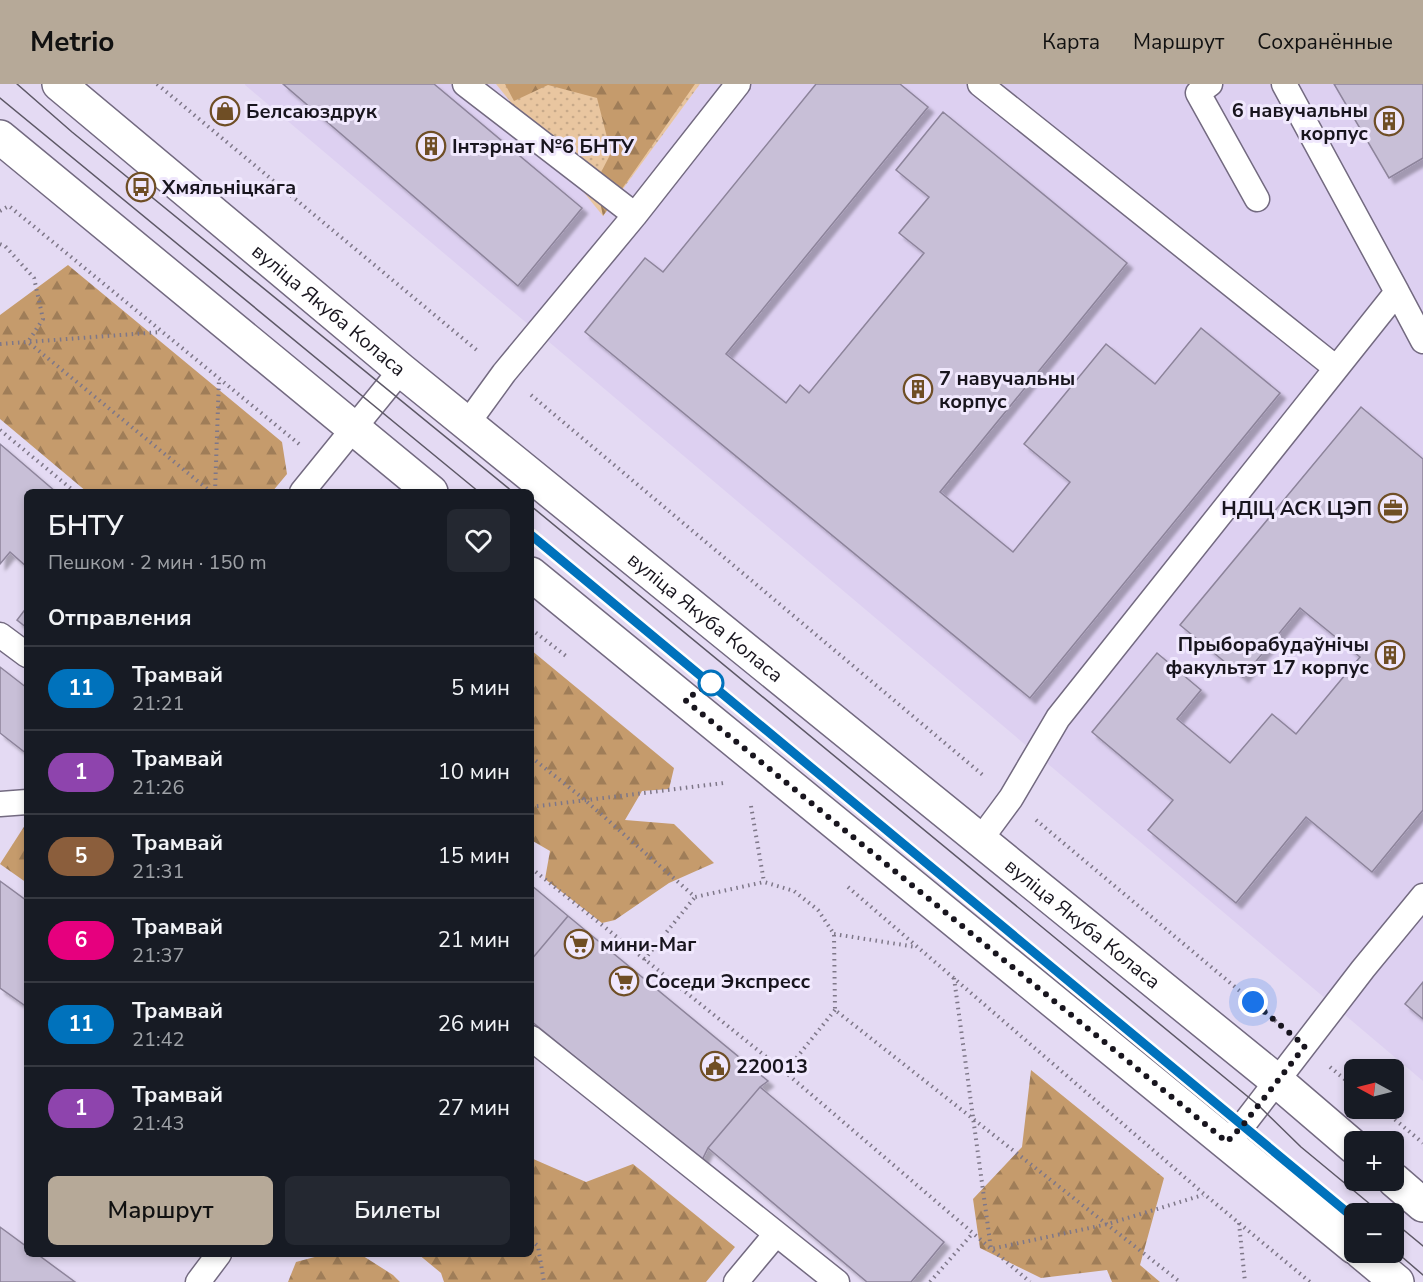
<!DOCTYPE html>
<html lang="ru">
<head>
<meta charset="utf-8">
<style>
	:root { --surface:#171b24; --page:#242831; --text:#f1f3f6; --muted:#9ea1a6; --line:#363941; --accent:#b6a998 }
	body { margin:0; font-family:"Nunito Sans",sans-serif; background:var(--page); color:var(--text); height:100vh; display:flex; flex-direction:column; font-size:22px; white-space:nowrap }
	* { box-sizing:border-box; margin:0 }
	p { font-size:20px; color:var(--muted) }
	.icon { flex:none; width:33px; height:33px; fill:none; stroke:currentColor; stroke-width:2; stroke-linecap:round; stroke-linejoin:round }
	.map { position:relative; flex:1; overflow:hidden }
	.drawer { position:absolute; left:24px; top:405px; width:510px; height:768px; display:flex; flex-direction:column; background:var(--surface); border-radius:9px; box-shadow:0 3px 9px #0003 }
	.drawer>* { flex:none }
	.badge { padding:0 12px; border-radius:20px; font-size:21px; line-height:39px }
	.needle { width:39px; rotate:277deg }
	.tools { position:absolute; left:1344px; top:975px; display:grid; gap:12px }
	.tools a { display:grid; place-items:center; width:60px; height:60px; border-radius:9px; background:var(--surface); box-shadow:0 3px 9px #0003; font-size:30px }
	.you { position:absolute; width:30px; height:30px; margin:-15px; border:4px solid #fff; border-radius:50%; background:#1a73e8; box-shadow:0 0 0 9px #1a73e833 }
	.map>.badge { position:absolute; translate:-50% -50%; box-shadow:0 0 0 3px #fff }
	h2 { padding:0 24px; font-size:22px; line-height:54px }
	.round { display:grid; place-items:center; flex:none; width:63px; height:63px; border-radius:9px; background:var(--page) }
	.summary { display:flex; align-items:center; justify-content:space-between; height:102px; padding:0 24px }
	h1 { font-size:28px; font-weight:600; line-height:45px }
	.button { display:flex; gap:12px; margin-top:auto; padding:12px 24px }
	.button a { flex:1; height:69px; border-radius:9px; background:var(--accent); color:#111; font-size:24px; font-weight:600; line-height:69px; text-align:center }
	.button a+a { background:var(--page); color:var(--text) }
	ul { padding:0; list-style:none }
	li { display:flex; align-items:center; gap:18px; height:84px; padding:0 24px; border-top:2px solid var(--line) }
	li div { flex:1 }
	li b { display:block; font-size:22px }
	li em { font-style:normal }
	li .badge { min-width:66px; font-weight:700; text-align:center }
	header { display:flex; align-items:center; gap:36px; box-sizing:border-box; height:84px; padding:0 30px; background:var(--accent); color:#111 }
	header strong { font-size:28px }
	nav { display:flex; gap:33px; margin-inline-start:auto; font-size:21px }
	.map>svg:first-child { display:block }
</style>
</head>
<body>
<header>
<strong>Metrio</strong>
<nav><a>Карта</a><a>Маршрут</a><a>Сохранённые</a></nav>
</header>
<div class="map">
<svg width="1423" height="1198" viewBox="0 0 1423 1198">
	<defs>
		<pattern id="grass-dots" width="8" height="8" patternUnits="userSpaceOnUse" patternTransform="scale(1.5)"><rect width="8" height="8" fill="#e9c6a0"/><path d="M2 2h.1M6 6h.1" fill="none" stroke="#c7a989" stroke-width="1.8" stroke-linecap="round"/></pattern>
		<pattern id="forest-firs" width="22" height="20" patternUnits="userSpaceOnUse" patternTransform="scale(1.5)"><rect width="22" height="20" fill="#c59b6c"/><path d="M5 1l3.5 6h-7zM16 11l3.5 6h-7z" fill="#9f7d58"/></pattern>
		<filter id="shadow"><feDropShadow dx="5.5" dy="5.5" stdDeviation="1.5" flood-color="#0004"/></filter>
	</defs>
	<rect width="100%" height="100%" fill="#e4daf3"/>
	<path fill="#ddd0f1" d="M 245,0 L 1423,0 L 1423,997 L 245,1 Z"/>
	<path fill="url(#grass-dots)" d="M 496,0 L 700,0 L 603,132 Z"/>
	<path fill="url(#forest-firs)" d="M 505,0 L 695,0 L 603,132 L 596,98 L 611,69 L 597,14 L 548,1 L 514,17 Z
		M 68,181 L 282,358 L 287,390 L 272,408 L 87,408 L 0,335 L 0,231 Z
		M 531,566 L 674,684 L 669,705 L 642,707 L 625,736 L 674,740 L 714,779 L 669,799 L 615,836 L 602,839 L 545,795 L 550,767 L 531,756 Z
		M 27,738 L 27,799 L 0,780 Z
		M 1031,986 L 1164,1094 L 1140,1181 L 1160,1198 L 1112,1198 L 1107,1186 L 1041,1194 L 980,1164 L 973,1115 L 1022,1063 Z
		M 531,1074 L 586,1098 L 633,1080 L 735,1163 L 706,1198 L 444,1198 L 441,1189 L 418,1170 L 531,1170 Z
		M 326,1170 L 360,1170 L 393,1191 L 400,1198 L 288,1198 L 296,1178 Z"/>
	<path fill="#c8bfd7" stroke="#8d849b" stroke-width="1.5" filter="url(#shadow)" d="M 283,0 L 434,0 L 582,124 L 518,202 Z
		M 816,0 L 900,0 L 928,23 L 726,270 L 786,319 L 800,301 L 809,309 L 924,169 L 899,149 L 929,113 L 896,86 L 943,28 L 1127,179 L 940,408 L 1013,468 L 1070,398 L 1024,360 L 1106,260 L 1155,300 L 1201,244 L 1280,309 L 1030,614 L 585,248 L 645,174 L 663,188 Z
		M 1334,0 L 1423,0 L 1423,74 L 1389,94 Z
		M 1361,323 L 1423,375 L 1423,726 L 1372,788 L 1306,733 L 1236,819 L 1148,746 L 1173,716 L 1092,648 L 1157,569 L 1201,606 L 1177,635 L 1230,679 L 1272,630 L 1296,650 L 1360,573 L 1300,524 L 1243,593 L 1180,541 Z
		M 0,360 L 56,408 L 27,408 L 27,483 L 10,468 L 0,480 Z
		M 27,523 L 27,544 L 17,536 Z
		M 0,583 L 27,604 L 27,670 L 0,649 Z
		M 0,797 L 27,817 L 27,923 L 0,904 Z
		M 531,801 L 568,832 L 531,876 Z
		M 568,832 L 768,997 L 760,1003 L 708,1064 L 702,1076 L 531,937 L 531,876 Z
		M 1423,898 L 1423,935 L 1405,920 Z
		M 760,1003 L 944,1158 L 911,1198 L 867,1198 L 708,1064 Z
		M 0,1143 L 27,1163 L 27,1170 L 37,1170 L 75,1198 L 0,1198 Z"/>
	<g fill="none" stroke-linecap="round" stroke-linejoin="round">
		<g stroke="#736a80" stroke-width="27">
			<path id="service" d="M 465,0 L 635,131
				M 980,0 L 1336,284
				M 1210,0 L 1198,9 L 1257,115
				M 1284,0 L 1397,208
				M 467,340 L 504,289 L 635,131 L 738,0
				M 302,408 L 401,286
				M 0,551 L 27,571
				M 0,720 L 27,718
				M 980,756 L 1011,714 L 1058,634 L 1397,208 L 1423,257
				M 531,954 L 837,1198
				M 1227,1058 L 1243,1041 L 1363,885 L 1423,812
				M 198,1198 L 219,1170
				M 736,1198 L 776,1150"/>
		</g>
		<g stroke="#736a80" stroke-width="36">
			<g id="primary">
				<path id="s1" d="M 59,0 L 401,286 L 1277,997 L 1354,1063"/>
				<path d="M 0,53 L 431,408"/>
				<path d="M 531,490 L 1354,1163"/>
				<path d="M 1394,1096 L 1423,1121"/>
				<path d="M 1361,1168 L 1397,1198"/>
			</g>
		</g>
		<path stroke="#7e7788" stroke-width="4" stroke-dasharray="1.5 4.5" stroke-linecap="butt" d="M 157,0 L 479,268
			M 0,127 L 9,122 L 299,360
			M 0,160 L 5,162 L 34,194 L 43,235 L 28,258 L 211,408
			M 0,260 L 161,248
			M 531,311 L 984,692
			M 0,346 L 75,408
			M 215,408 L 219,295
			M 531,545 L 566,572
			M 531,673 L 585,716 L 695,813 L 764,798 L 794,807 L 818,826 L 834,850 L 835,926 L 1180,1198
			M 751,722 L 764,798
			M 531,723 L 724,699
			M 1036,736 L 1278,939
			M 531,784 L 785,988
			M 848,803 L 1204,1110 L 1310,1198
			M 834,850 L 916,863
			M 644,876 L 695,813
			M 954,894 L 991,1165 L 1108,1140 L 1203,1111
			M 835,926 L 785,988 L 1030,1198
			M 1330,983 L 1354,1003
			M 1381,1024 L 1423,1059
			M 1239,1139 L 1245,1198
			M 531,1156 L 538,1162 L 544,1198
			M 930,1198 L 972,1150"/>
		<use href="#service" stroke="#fff" stroke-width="24"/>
		<use href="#primary" stroke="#fff" stroke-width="33"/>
		<path stroke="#5d5866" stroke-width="1.5" d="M 17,0 L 72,48 L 513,408
			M 0,14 L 479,408
			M 531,422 L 1258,1021 L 1301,1063 L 1382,1130
			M 531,451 L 1354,1134
			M 1394,1138 L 1423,1162
			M 1394,1166 L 1423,1191"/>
	</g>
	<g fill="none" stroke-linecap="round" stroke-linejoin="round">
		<g stroke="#fff" stroke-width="14">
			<path id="line" d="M 531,451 L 1354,1134"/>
		</g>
		<use href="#line" stroke="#0072bc" stroke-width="9"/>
		<path stroke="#18151e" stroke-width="6" stroke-dasharray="0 10.8" d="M 711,599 L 685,616 L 1227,1058 L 1243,1041 L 1305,962 L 1253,918"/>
	</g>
	<defs>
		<g id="shop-ring" transform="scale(1.5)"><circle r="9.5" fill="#f0e8fd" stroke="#6f4e25" stroke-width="1.5"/><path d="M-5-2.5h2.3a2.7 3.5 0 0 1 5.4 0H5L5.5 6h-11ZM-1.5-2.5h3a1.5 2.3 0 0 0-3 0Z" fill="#6f4e25"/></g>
		<g id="building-ring" transform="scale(1.5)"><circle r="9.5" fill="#f0e8fd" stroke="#6f4e25" stroke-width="1.5"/><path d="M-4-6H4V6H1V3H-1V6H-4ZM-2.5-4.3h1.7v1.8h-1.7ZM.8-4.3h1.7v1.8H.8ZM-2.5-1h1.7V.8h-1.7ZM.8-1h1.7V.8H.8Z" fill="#6f4e25"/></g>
		<g id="bus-ring" transform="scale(1.5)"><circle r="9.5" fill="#f0e8fd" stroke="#6f4e25" stroke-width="1.5"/><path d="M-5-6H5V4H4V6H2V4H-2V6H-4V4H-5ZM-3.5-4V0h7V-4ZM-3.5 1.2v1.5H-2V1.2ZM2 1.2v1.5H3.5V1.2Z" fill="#6f4e25"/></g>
		<g id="office-ring" transform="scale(1.5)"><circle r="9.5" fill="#f0e8fd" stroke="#6f4e25" stroke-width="1.5"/><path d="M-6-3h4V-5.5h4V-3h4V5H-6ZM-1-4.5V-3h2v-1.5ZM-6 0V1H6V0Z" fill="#6f4e25"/></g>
		<g id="supermarket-ring" transform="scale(1.5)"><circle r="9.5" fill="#f0e8fd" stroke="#6f4e25" stroke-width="1.5"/><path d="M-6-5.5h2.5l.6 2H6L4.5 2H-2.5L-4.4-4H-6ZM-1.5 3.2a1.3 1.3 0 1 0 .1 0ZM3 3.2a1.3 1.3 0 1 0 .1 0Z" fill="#6f4e25"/></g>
		<g id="civic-ring" transform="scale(1.5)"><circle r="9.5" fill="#f0e8fd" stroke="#6f4e25" stroke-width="1.5"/><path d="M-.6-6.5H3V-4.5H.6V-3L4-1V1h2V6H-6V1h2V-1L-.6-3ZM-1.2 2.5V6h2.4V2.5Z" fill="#6f4e25"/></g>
	</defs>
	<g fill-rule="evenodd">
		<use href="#shop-ring" x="225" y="27"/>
		<use href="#building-ring" x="1389" y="37"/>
		<use href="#building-ring" x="431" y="62"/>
		<use href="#bus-ring" x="141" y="103"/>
		<use href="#building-ring" x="918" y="305"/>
		<use href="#office-ring" x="1393" y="424"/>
		<use href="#building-ring" x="1390" y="571"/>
		<use href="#supermarket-ring" x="579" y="860"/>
		<use href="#supermarket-ring" x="624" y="897"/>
		<use href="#civic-ring" x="715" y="982"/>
	</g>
	<circle fill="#fff" stroke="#0072bc" stroke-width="3" cx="711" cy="599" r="12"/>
	<g text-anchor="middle" stroke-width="6" stroke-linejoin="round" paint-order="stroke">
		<g font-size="20" font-weight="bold" fill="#18151e" stroke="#f0e8fd" text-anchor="start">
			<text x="1368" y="33" text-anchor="end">6 навучальны<tspan x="1368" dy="23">корпус</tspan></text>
			<text x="246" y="34">Белсаюздрук</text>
			<text x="452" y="69">Інтэрнат №6 БНТУ</text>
			<text x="162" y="110">Хмяльніцкага</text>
			<text x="939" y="301">7 навучальны<tspan x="939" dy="23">корпус</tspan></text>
			<text x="1372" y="431" text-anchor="end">НДІЦ АСК ЦЭП</text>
			<text x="1369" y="567" text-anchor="end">Прыборабудаўнічы<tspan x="1369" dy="23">факультэт 17 корпус</tspan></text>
			<text x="600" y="867">мини-Маг</text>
			<text x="645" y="904">Соседи Экспресс</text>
			<text x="736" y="989">220013</text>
		</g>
		<g font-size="20" fill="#18151e" stroke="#f0e8fd">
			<text dy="7" stroke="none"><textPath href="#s1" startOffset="352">вуліца Якуба Коласа</textPath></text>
			<text dy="7" stroke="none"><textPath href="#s1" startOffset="838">вуліца Якуба Коласа</textPath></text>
			<text dy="7" stroke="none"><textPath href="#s1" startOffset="1324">вуліца Якуба Коласа</textPath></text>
		</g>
	</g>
</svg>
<div class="tools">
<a><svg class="needle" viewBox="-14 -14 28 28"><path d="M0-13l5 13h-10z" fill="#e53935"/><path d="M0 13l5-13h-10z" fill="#9ea1a6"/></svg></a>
<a>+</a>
<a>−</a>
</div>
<div class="you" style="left:1253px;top:918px"></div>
<section class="drawer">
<div class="summary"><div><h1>БНТУ</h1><p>Пешком · 2 мин · 150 m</p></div><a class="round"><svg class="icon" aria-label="heart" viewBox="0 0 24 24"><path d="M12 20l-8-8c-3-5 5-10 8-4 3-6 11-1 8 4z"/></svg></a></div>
<h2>Отправления</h2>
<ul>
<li><span class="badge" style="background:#0072bc;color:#fff">11</span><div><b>Трамвай</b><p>21:21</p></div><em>5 мин</em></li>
<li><span class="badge" style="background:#8e44ad;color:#fff">1</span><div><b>Трамвай</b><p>21:26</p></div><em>10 мин</em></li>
<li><span class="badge" style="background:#8b5e3c;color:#fff">5</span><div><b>Трамвай</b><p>21:31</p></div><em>15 мин</em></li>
<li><span class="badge" style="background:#e6007e;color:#fff">6</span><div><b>Трамвай</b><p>21:37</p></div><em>21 мин</em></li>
<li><span class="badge" style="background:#0072bc;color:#fff">11</span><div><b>Трамвай</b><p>21:42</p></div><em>26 мин</em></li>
<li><span class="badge" style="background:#8e44ad;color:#fff">1</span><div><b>Трамвай</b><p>21:43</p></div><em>27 мин</em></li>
</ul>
<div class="button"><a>Маршрут</a><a>Билеты</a></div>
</section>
</div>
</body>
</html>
